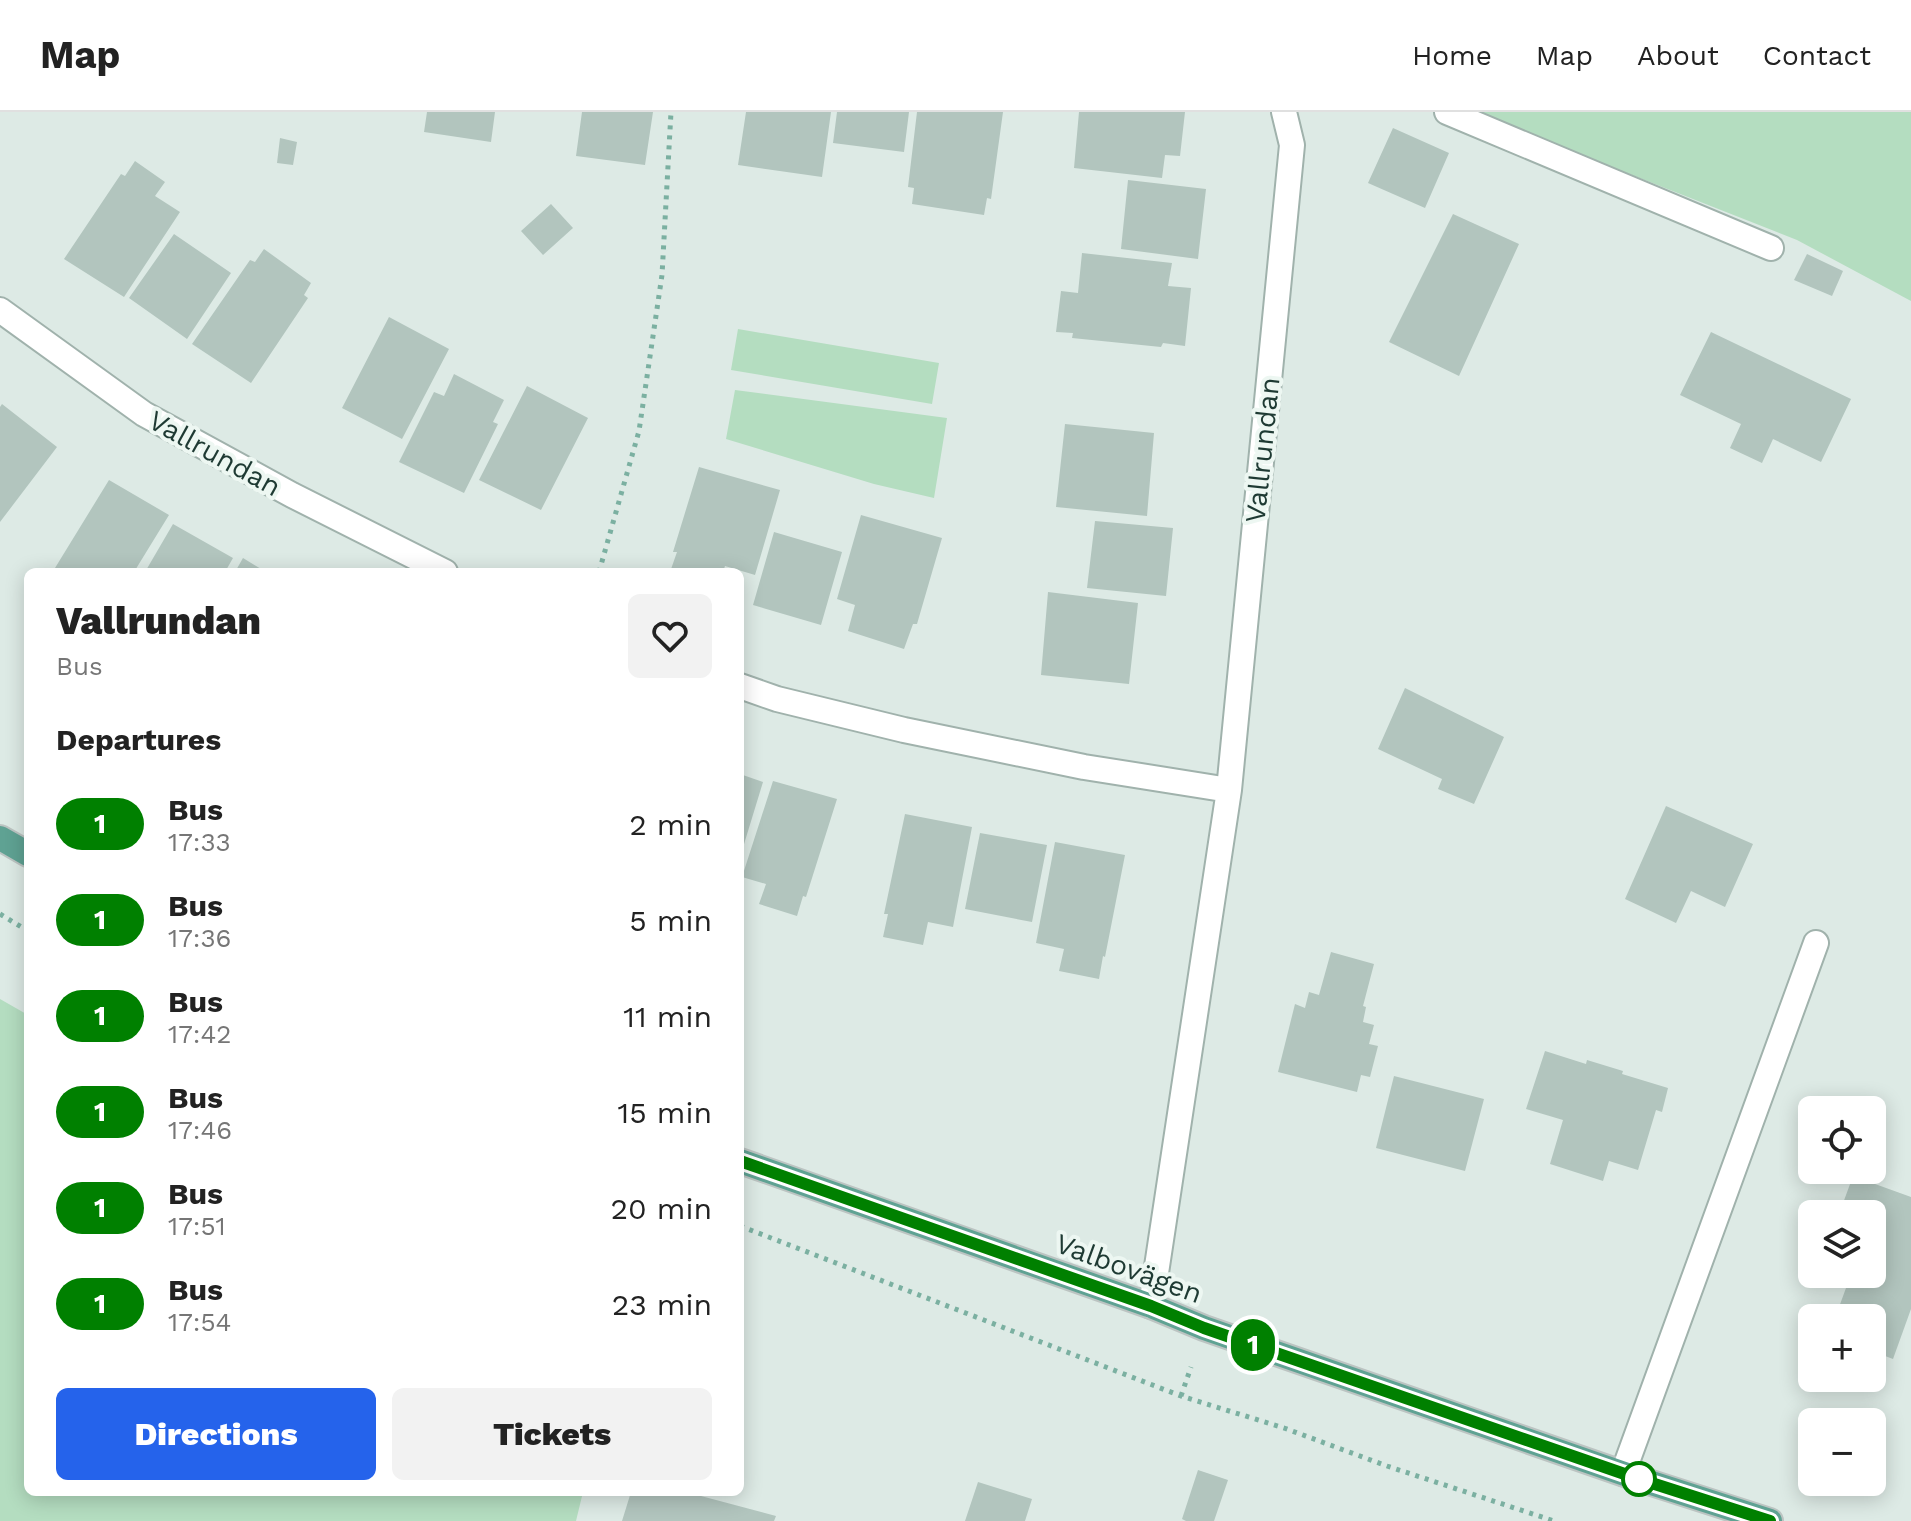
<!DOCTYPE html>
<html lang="en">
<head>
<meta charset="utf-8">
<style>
	:root { --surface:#fff; --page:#f2f2f2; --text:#222; --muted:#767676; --line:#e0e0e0; --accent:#2563eb }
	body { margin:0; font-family:"Work Sans",sans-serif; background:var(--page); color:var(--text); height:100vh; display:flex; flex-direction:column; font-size:30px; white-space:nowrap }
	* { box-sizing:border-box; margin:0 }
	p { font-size:26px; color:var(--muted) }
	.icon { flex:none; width:44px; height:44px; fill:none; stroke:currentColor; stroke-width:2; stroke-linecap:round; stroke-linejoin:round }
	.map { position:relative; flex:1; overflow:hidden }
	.drawer { position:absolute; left:24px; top:456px; width:720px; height:928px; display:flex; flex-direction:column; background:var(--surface); border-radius:12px; box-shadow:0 4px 20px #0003 }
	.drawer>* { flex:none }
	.badge { padding:0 16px; border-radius:26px; font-size:28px; line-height:52px }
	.buttons { position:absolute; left:1798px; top:984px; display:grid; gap:16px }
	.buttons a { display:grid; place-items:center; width:88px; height:88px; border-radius:12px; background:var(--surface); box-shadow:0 4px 20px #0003; font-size:40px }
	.map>.badge { position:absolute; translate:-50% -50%; box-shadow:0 0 0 4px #fff }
	h2 { padding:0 32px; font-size:30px; line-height:72px }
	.round { display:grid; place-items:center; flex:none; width:84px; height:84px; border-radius:12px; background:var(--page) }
	.headline { display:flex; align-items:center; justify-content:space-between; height:136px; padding:0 32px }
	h1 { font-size:38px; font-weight:800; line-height:60px }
	.button { display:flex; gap:16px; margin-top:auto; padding:16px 32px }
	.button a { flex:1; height:92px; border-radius:12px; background:var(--accent); color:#fff; font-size:32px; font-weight:800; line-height:92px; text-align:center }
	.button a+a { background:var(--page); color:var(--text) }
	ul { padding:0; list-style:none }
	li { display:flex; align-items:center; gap:24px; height:96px; padding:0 32px }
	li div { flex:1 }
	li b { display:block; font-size:30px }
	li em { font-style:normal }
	li .badge { min-width:88px; font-weight:700; text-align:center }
	header { display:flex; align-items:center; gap:48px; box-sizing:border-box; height:112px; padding:0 40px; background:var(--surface); border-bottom:2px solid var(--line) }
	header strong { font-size:38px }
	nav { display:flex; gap:44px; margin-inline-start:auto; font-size:28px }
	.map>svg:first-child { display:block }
</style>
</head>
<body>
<header>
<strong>Map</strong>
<nav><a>Home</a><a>Map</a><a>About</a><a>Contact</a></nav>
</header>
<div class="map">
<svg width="1911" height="1409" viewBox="0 0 1911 1409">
	<rect width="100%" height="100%" fill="#ddeae5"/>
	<path fill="#b4ddc0" d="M 1472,0 L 1911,0 L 1911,189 L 1797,128 Z
		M 738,217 L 939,251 L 932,292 L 731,258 Z
		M 735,278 L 947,306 L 934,386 L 874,372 L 726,327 Z
		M 0,887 L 28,903 L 28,1380 L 583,1380 L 576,1409 L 0,1409 Z"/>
	<path fill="#b2c5be" d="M 427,0 L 495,0 L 491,30 L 424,20 Z
		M 582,0 L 653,0 L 645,53 L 576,44 Z
		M 746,0 L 831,0 L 822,65 L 738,53 Z
		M 837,0 L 909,0 L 904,40 L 833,31 Z
		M 917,0 L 1003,0 L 991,87 L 987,86 L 984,103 L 912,92 L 914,76 L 908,75 Z
		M 1079,0 L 1185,0 L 1180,44 L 1165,43 L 1162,66 L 1074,56 Z
		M 1393,16 L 1449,41 L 1425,96 L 1368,71 Z
		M 280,26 L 297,30 L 293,53 L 277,51 Z
		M 135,49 L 165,70 L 155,84 L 180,100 L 124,185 L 64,147 L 121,62 L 125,64 Z
		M 1128,68 L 1206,77 L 1198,147 L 1121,137 Z
		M 551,92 L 573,116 L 543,143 L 521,119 Z
		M 1453,102 L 1519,132 L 1459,264 L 1389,230 Z
		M 174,122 L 231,161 L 187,227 L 129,186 Z
		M 264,137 L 311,171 L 304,183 L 308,186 L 251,271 L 192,232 L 250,148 L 255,150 Z
		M 1082,141 L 1172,151 L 1168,174 L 1191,176 L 1185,234 L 1163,231 L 1161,235 L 1072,226 L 1073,221 L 1056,220 L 1061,179 L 1078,181 Z
		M 1807,142 L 1843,159 L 1832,184 L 1794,168 Z
		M 389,205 L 449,237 L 402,327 L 342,296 Z
		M 1711,220 L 1851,287 L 1821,350 L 1773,327 L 1762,351 L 1730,336 L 1741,312 L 1680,283 Z
		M 454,262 L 504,288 L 493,310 L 498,312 L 464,381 L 399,350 L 434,280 L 444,284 Z
		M 527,274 L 588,306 L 541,398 L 479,368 Z
		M 2,292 L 57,335 L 0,410 L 0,295 Z
		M 1065,312 L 1154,321 L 1147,404 L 1056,395 Z
		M 699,355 L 780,378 L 755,463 L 725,454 L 723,460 L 670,460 L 677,440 L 673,440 Z
		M 109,368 L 169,403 L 134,460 L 62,460 L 55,456 Z
		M 861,403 L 942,426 L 917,512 L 913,512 L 904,537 L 848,519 L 855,493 L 837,487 Z
		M 1095,409 L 1173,416 L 1166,484 L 1087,476 Z
		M 173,412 L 233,446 L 225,460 L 145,460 Z
		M 774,420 L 842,440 L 821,513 L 753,493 Z
		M 243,446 L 266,460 L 235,460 Z
		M 1048,480 L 1138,491 L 1129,572 L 1041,563 Z
		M 1405,576 L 1504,625 L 1474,692 L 1438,677 L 1442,667 L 1378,637 Z
		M 740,662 L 763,670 L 741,742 L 740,742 Z
		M 773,669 L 837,687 L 806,785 L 803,784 L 797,804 L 759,792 L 766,772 L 742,765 Z
		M 1666,694 L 1753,732 L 1725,795 L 1691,779 L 1676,811 L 1625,787 Z
		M 905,702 L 972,715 L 953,815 L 928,810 L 923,833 L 883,825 L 888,802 L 884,802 Z
		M 980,721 L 1047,733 L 1032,810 L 965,797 Z
		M 1055,730 L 1125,743 L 1105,845 L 1103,844 L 1099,867 L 1059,859 L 1064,837 L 1036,831 Z
		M 1331,840 L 1374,852 L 1363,894 L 1366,895 L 1363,910 L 1374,913 L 1369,932 L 1378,934 L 1370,965 L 1361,963 L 1357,980 L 1278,960 L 1295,892 L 1305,896 L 1309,880 L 1319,883 Z
		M 1545,939 L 1586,952 L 1587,948 L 1623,959 L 1622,962 L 1668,976 L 1662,1000 L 1656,998 L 1638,1058 L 1609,1049 L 1603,1069 L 1550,1052 L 1563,1008 L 1526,997 Z
		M 1394,964 L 1484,987 L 1465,1059 L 1376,1036 Z
		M 1853,1064 L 1911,1085 L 1911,1197 L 1893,1247 L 1872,1239 L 1872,1206 L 1835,1206 L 1846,1176 L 1815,1165 L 1817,1162 L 1872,1162 L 1872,1102 L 1839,1102 Z
		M 1198,1358 L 1228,1368 L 1214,1409 L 1186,1409 L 1182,1407 Z
		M 978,1370 L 1032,1387 L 1025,1409 L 965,1409 Z
		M 631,1380 L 702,1380 L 701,1384 L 776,1404 L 774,1409 L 622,1409 Z"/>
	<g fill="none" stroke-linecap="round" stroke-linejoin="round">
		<g stroke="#a0b2ac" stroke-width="28">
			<path id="minor" d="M 1447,0 L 1771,136
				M 0,198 L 144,302 L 292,383 L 445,460
				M 740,574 L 777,587 L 904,618 L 1084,655 L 1229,678
				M 1151,1194 L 1229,678 L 1292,33 L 1284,0
				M 1623,1361 L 1816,831"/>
		</g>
		<g stroke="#bcc4c2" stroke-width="28">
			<path id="major" d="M 0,726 L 28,742
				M 740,1049 L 1151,1194 L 1204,1216 L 1639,1367 L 1770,1409"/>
		</g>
		<path stroke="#7bb0a1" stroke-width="5" stroke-dasharray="4 6" stroke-linecap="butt" d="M 599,460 L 639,319 L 662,163 L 671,0
			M 0,802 L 28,819
			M 740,1114 L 1181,1284 L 1284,1316 L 1387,1354 L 1554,1409
			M 1181,1284 L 1191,1255"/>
		<use href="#minor" stroke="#fff" stroke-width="24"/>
		<use href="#major" stroke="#5fa293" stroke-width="24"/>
	</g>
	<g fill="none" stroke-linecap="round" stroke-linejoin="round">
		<g stroke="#fff" stroke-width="18">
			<path id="line" d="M 740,1049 L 1151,1194 L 1204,1216 L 1639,1367 L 1770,1409"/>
		</g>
		<use href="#line" stroke="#008000" stroke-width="12"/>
	</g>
	<circle fill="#fff" stroke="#008000" stroke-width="4" cx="1639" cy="1367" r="16"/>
	<g text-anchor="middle" stroke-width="8" stroke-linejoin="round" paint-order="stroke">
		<g font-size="28" fill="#1e3a33" stroke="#edf7f2">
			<text transform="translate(1262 338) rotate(-84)" y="10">Vallrundan</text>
			<text transform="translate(215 341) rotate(29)" y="10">Vallrundan</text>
			<text transform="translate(1129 1156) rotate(20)" y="10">Valbovägen</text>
		</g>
	</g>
</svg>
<div class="buttons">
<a><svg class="icon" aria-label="locate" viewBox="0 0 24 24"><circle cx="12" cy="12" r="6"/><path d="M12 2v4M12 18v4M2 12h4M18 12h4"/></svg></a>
<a><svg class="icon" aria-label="layers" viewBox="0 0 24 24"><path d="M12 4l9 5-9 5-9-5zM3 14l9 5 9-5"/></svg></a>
<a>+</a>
<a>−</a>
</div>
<b class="badge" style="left:1253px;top:1233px;background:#008000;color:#fff">1</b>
<section class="drawer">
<div class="headline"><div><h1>Vallrundan</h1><p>Bus</p></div><a class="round"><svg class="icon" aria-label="heart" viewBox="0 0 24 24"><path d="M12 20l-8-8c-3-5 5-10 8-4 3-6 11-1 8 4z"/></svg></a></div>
<h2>Departures</h2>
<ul>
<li><span class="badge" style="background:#008000;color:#fff">1</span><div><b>Bus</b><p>17:33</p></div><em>2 min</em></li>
<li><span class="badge" style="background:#008000;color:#fff">1</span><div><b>Bus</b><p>17:36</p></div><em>5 min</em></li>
<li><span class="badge" style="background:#008000;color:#fff">1</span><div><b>Bus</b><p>17:42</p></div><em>11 min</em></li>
<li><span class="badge" style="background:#008000;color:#fff">1</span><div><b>Bus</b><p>17:46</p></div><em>15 min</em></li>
<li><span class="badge" style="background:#008000;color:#fff">1</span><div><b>Bus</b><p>17:51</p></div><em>20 min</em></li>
<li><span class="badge" style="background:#008000;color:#fff">1</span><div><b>Bus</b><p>17:54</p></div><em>23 min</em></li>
</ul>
<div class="button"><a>Directions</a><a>Tickets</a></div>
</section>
</div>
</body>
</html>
